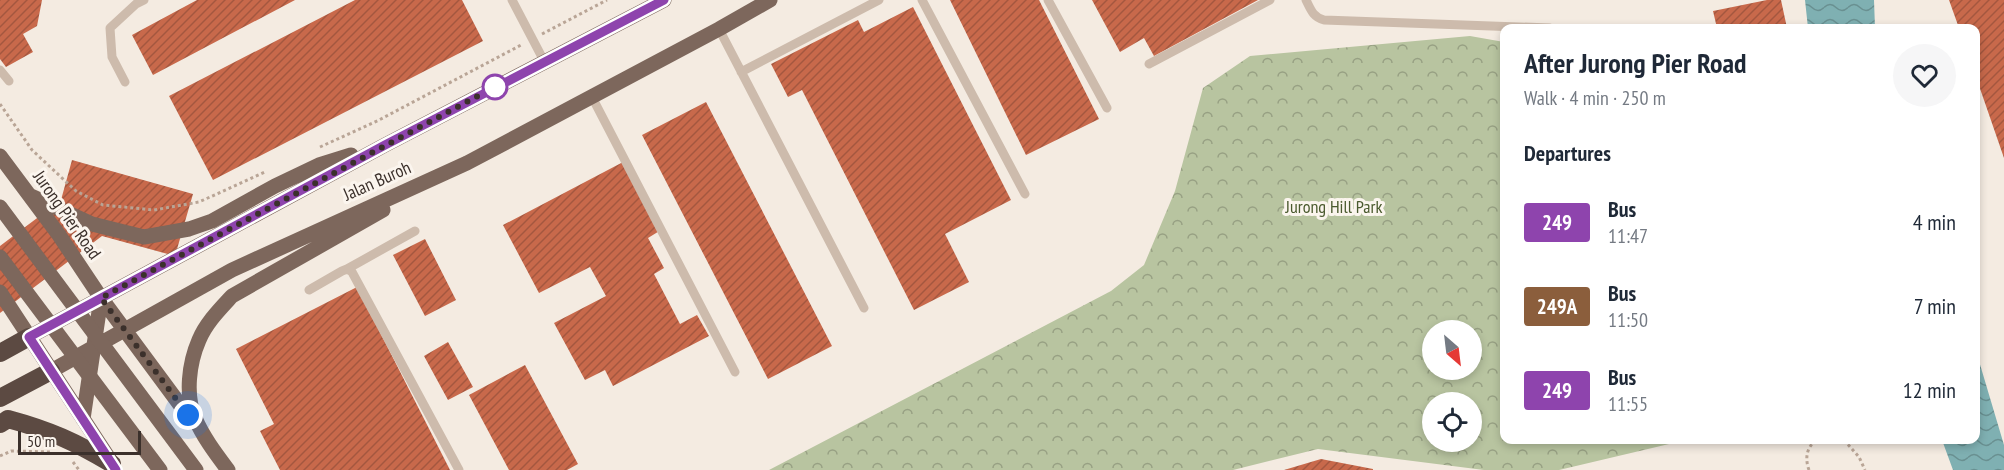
<!DOCTYPE html>
<html lang="en">
<head>
<meta charset="utf-8">
<style>
	:root { --surface:#fff; --page:#f6f6f7; --text:#1f2937; --muted:#747a83 }
	body { margin:0; font-family:"PT Sans Narrow",sans-serif; background:var(--page); color:var(--text); height:100vh; display:flex; flex-direction:column; font-size:22px; white-space:nowrap }
	* { box-sizing:border-box; margin:0 }
	p { font-size:20px; color:var(--muted) }
	.icon { flex:none; width:33px; height:33px; fill:none; stroke:currentColor; stroke-width:2; stroke-linecap:round; stroke-linejoin:round }
	.map { position:relative; flex:1; overflow:hidden }
	.drawer { position:absolute; left:1500px; top:24px; width:480px; height:420px; display:flex; flex-direction:column; background:var(--surface); border-radius:12px; box-shadow:0 3px 9px #0003 }
	.drawer>* { flex:none }
	.badge { padding:0 12px; border-radius:4px; font-size:21px; line-height:39px }
	.needle { width:39px; rotate:152deg }
	.tools { position:absolute; left:1422px; top:320px; display:grid; gap:12px }
	.tools a { display:grid; place-items:center; width:60px; height:60px; border-radius:50%; background:var(--surface); box-shadow:0 3px 9px #0003; font-size:30px }
	.scale { position:absolute; left:18px; bottom:15px; width:123px; box-sizing:border-box; padding-left:6px; border:3px solid #3b302b; border-top:0; font-size:16px; line-height:21px; white-space:nowrap; color:#3b302b; -webkit-text-stroke:4px #fbf5ee; paint-order:stroke }
	.you { position:absolute; width:30px; height:30px; margin:-15px; border:4px solid #fff; border-radius:50%; background:#1a73e8; box-shadow:0 0 0 9px #1a73e833 }
	.map>.badge { position:absolute; translate:-50% -50%; box-shadow:0 0 0 3px #fff }
	h2 { padding:0 24px; font-size:22px; line-height:54px }
	.round { display:grid; place-items:center; flex:none; width:63px; height:63px; border-radius:32px; background:var(--page) }
	.headline { display:flex; align-items:center; justify-content:space-between; height:102px; padding:0 24px }
	h1 { font-size:28px; font-weight:800; line-height:45px }
	ul { padding:0; list-style:none }
	li { display:flex; align-items:center; gap:18px; height:84px; padding:0 24px }
	li div { flex:1 }
	li b { display:block; font-size:22px }
	li em { font-style:normal }
	li .badge { min-width:66px; font-weight:700; text-align:center }
	.map>svg:first-child { display:block }
</style>
</head>
<body>
<div class="map">
<svg width="2004" height="470" viewBox="0 0 2004 470">
	<defs>
		<pattern id="park-crowns" width="20" height="18" patternUnits="userSpaceOnUse" patternTransform="scale(1.5)"><rect width="20" height="18" fill="#b8c4a0"/><path d="M2 6a3 3 0 1 1 6 0M12 15a3 3 0 1 1 6 0" fill="none" stroke="#97a083"/></pattern>
		<pattern id="water-waves" width="16" height="10" patternUnits="userSpaceOnUse" patternTransform="scale(1.5)"><rect width="16" height="10" fill="#7fb0b2"/><path d="M0 5q4-4 8 0t8 0" fill="none" stroke="#699091"/></pattern>
		<pattern id="building-hatch" width="6" height="6" patternUnits="userSpaceOnUse" patternTransform="scale(1.5)"><rect width="6" height="6" fill="#c8694b"/><path d="M-1 1l2-2M0 6l6-6M5 7l2-2" fill="none" stroke="#a4573f"/></pattern>
	</defs>
	<rect width="100%" height="100%" fill="#f4ebe1"/>
	<path fill="url(#park-crowns)" fill-rule="evenodd" d="M 1470,36 L 1504,42 L 1504,440 L 1686,440 L 1559,470 L 1484,470 L 1318,449 L 1233,470 L 769,470 L 1111,291 L 1144,265 L 1175,191 L 1203,88 L 1250,56 ZM 1432,330 L 1472,330 L 1472,369 L 1432,369 ZM 1432,402 L 1472,402 L 1472,441 L 1432,441 Z"/>
	<path fill="url(#water-waves)" d="M 1805,0 L 1874,0 L 1875,28 L 1808,28 Z
		M 1976,351 L 2004,445 L 2004,470 L 1953,470 L 1942,440 L 1976,440 Z"/>
	<path fill="url(#building-hatch)" d="M 0,0 L 42,0 L 37,26 L 23,34 L 33,52 L 6,67 L 0,59 Z
		M 197,0 L 295,0 L 153,75 L 132,35 Z
		M 355,0 L 462,0 L 483,41 L 213,180 L 169,96 Z
		M 950,0 L 1039,0 L 1099,119 L 1026,155 Z
		M 1092,0 L 1258,0 L 1154,56 L 1144,38 L 1120,52 Z
		M 1767,0 L 1781,0 L 1787,28 L 1717,28 L 1713,11 Z
		M 1949,0 L 2004,0 L 2004,158 L 1976,77 L 1976,28 L 1959,28 Z
		M 913,7 L 1011,200 L 945,234 L 969,282 L 914,310 L 802,90 L 788,97 L 771,64 L 858,20 L 864,32 Z
		M 706,102 L 832,346 L 768,379 L 642,135 Z
		M 72,160 L 193,194 L 175,256 L 102,236 L 0,313 L 0,246 L 61,200 Z
		M 625,161 L 661,230 L 648,238 L 664,268 L 654,274 L 680,324 L 697,315 L 709,336 L 613,386 L 605,370 L 585,380 L 554,323 L 606,296 L 590,267 L 539,293 L 503,225 Z
		M 425,239 L 456,300 L 425,316 L 393,255 Z
		M 357,287 L 450,470 L 280,470 L 260,431 L 274,424 L 236,349 Z
		M 448,342 L 473,387 L 448,400 L 424,356 Z
		M 525,365 L 578,464 L 567,470 L 509,470 L 469,395 Z
		M 1321,459 L 1373,469 L 1373,470 L 1284,470 Z"/>
	<g fill="none" stroke-linecap="round" stroke-linejoin="round">
		<path stroke="#b9a596" stroke-width="3" stroke-dasharray="3 3" stroke-linecap="butt" d="M 542,34 L 607,0
			M 0,104 L 32,150 L 76,191 L 103,205 L 154,210 L 199,202 L 265,172
			M 320,147 L 379,120 L 523,44
			M 1844,440 L 1859,457 L 1865,470
			M 0,456 L 11,451 L 51,452
			M 73,462 L 79,470
			M 1809,470 C 1805,459 1806,448 1816,440"/>
		<path stroke="#cdbbac" stroke-width="9" d="M 512,0 L 544,61
			M 922,0 L 1025,194
			M 1048,0 L 1107,108
			M 1306,0 C 1311,10 1313,17 1324,20 L 1550,28
			M 719,29 L 864,308
			M 1149,64 L 1270,0
			M 0,70 L 9,81
			M 741,72 L 879,0
			M 125,82 L 112,57 L 110,28 L 136,4 L 144,0
			M 592,97 L 735,372
			M 347,269 L 415,231
			M 309,290 L 342,271 L 347,269 L 352,272 L 459,470"/>
		<path stroke="#7d675c" stroke-width="15" d="M 0,156 L 59,235 L 101,298 L 192,421
			M 29,195 L 92,224 L 144,237 L 189,229 L 212,221 L 275,186 L 319,165 L 351,155
			M 0,292 L 112,463
			M 29,337 L 385,145 L 664,0
			M 51,371 L 232,270 L 467,163 L 719,29 L 770,0
			M 83,419 L 101,298
			M 228,470 C 216,454 203,437 195,418 C 185,395 189,363 199,340 C 206,323 220,309 232,296 L 383,210"/>
		<path stroke="#5c4a42" stroke-width="18" d="M 0,353 L 29,337
			M 0,398 L 51,371
			M 0,424 L 8,419 C 49,430 76,442 112,464"/>
		<path stroke="#7d675c" stroke-width="15" d="M 0,207 L 196,470
			M 0,257 L 160,470"/>
	</g>
	<g fill="none" stroke-linecap="round" stroke-linejoin="round">
		<g stroke="#fff" stroke-width="14">
			<path id="line" d="M 116,470 L 29,337 L 385,145 L 664,0"/>
		</g>
		<use href="#line" stroke="#8e44ad" stroke-width="9"/>
		<path stroke="#3b302b" stroke-width="6" stroke-dasharray="0 10.8" d="M 188,415 L 101,298 L 504,82 L 495,87"/>
	</g>
	<circle fill="#fff" stroke="#8e44ad" stroke-width="3" cx="495" cy="87" r="12"/>
	<g text-anchor="middle" stroke-width="6" stroke-linejoin="round" paint-order="stroke">
		<g font-size="18" fill="#3b302b" stroke="#fbf5ee">
			<text transform="translate(377 181) rotate(-24)" y="6">Jalan Buroh</text>
			<text transform="translate(67 215) rotate(55)" y="6">Jurong Pier Road</text>
		</g>
		<g font-size="18" fill="#4a5a2e" stroke="#fbf5ee">
			<text x="1334" y="213">Jurong Hill Park</text>
		</g>
	</g>
</svg>
<div class="tools">
<a><svg class="needle" viewBox="-14 -14 28 28"><path d="M0-13l5 13h-10z" fill="#e53935"/><path d="M0 13l5-13h-10z" fill="#747a83"/></svg></a>
<a><svg class="icon" aria-label="locate" viewBox="0 0 24 24"><circle cx="12" cy="12" r="6"/><path d="M12 2v4M12 18v4M2 12h4M18 12h4"/></svg></a>
</div>
<div class="scale">50 m</div>
<div class="you" style="left:188px;top:415px"></div>
<section class="drawer">
<div class="headline"><div><h1>After Jurong Pier Road</h1><p>Walk · 4 min · 250 m</p></div><a class="round"><svg class="icon" aria-label="heart" viewBox="0 0 24 24"><path d="M12 20l-8-8c-3-5 5-10 8-4 3-6 11-1 8 4z"/></svg></a></div>
<h2>Departures</h2>
<ul>
<li><span class="badge" style="background:#8e44ad;color:#fff">249</span><div><b>Bus</b><p>11:47</p></div><em>4 min</em></li>
<li><span class="badge" style="background:#8b5e3c;color:#fff">249A</span><div><b>Bus</b><p>11:50</p></div><em>7 min</em></li>
<li><span class="badge" style="background:#8e44ad;color:#fff">249</span><div><b>Bus</b><p>11:55</p></div><em>12 min</em></li>
</ul>
</section>
</div>
</body>
</html>
